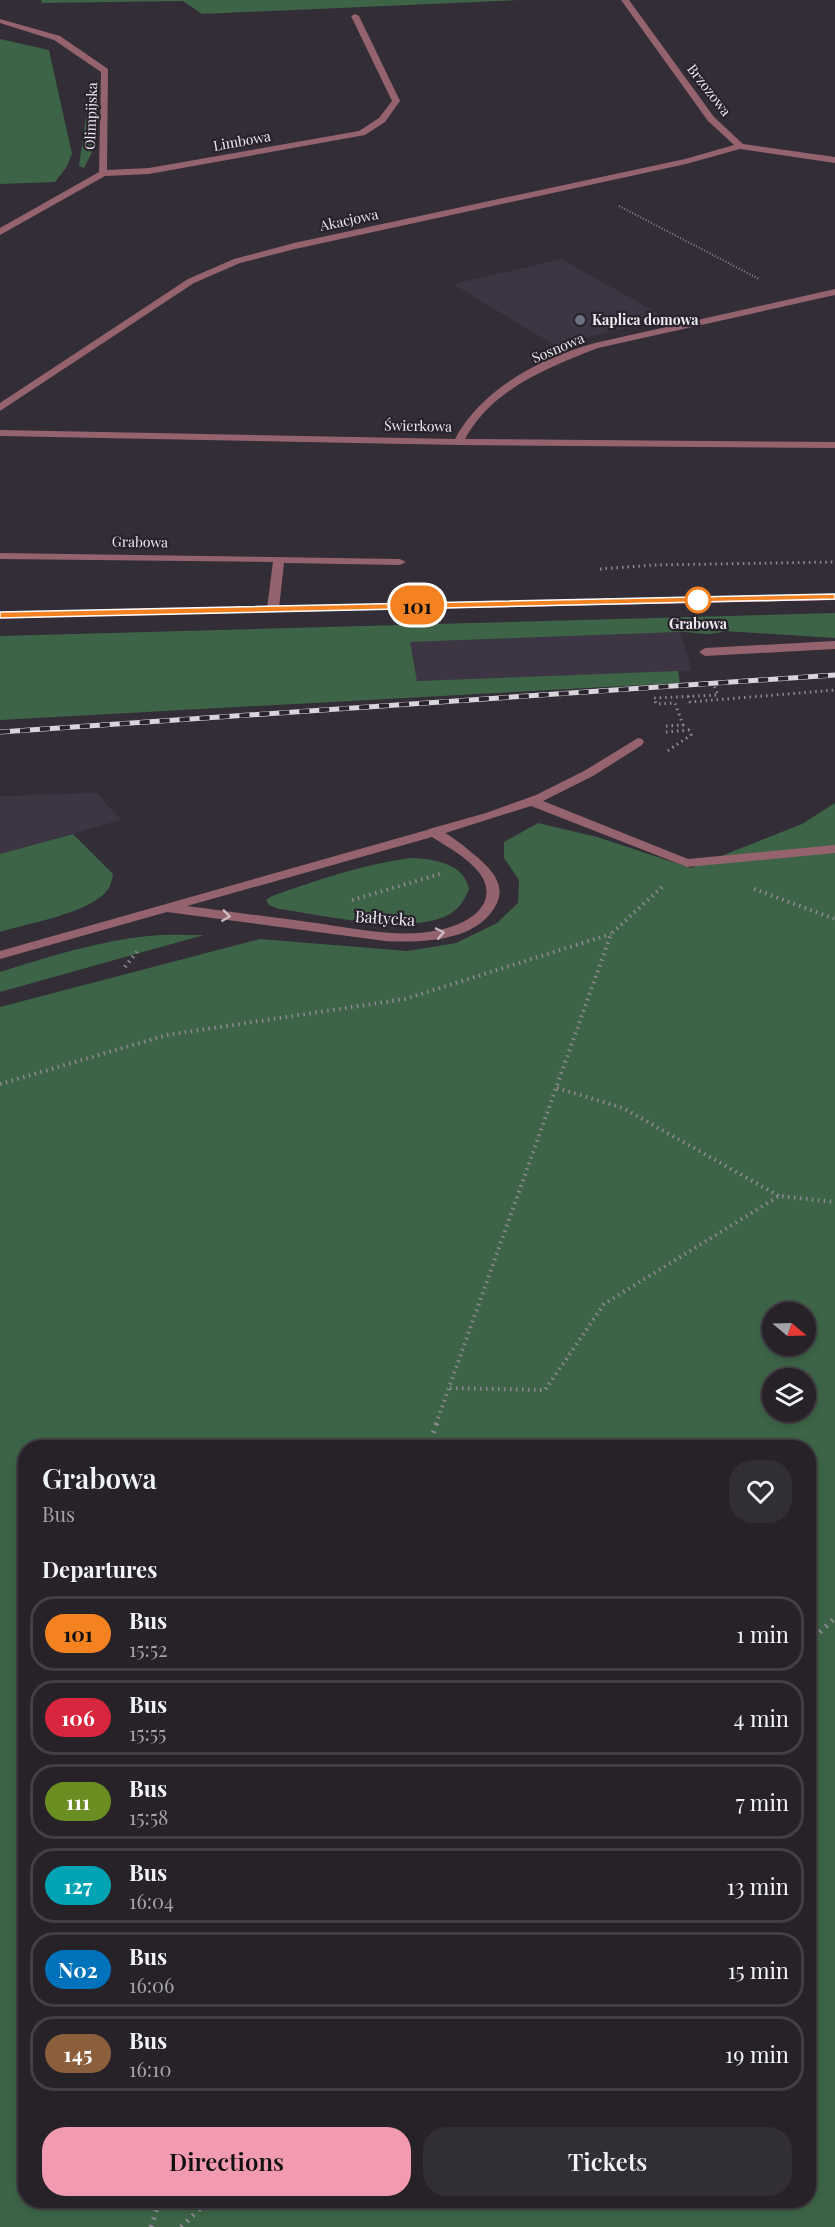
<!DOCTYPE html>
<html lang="en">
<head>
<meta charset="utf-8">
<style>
	:root { --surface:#262228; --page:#322f34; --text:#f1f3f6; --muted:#a4a4a8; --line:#423f45; --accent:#f29ab0 }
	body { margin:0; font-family:"Playfair Display",serif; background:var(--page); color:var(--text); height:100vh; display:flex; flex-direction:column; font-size:22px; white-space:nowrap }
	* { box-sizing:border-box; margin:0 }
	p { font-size:20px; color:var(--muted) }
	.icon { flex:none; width:33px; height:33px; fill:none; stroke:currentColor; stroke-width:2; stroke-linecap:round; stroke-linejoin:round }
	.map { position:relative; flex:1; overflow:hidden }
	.sheet { position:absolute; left:18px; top:1440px; width:798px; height:768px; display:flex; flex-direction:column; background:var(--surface); border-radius:24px; box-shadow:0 3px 9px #0003,0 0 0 2px var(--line) }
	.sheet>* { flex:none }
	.badge { padding:0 12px; border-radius:20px; font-size:21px; line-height:39px }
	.needle { width:39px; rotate:109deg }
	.tools { position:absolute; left:762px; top:1302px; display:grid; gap:12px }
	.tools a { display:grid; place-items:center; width:54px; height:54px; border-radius:50%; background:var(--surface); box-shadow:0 3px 9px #0003,0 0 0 2px var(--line); font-size:30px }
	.map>.badge { position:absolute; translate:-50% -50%; box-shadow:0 0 0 3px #fff }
	h2 { padding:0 24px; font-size:22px; line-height:54px }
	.round { display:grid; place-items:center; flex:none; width:63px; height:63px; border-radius:24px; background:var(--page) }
	.summary { display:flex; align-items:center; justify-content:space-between; height:102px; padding:0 24px }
	h1 { font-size:28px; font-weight:600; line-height:45px }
	.action { display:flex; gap:12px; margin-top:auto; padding:12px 24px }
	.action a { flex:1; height:69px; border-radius:24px; background:var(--accent); color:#111; font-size:24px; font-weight:600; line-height:69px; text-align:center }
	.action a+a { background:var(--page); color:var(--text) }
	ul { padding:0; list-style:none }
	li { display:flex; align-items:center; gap:18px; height:75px; margin:0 12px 9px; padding:0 12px; border:3px solid var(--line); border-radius:24px }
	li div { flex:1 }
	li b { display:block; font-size:22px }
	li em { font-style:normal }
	li .badge { min-width:66px; font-weight:700; text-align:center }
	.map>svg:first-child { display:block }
</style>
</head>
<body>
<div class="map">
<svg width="835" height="2227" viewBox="0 0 835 2227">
	<rect width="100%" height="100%" fill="#322d36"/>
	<path fill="#3d3543" d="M 562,259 L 666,318 L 554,345 L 453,284 Z
		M 680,632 L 692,671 L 417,681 L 410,642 Z
		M 97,793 L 121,820 L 0,854 L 0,796 Z"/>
	<path fill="#3d6447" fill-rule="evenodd" d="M 41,0 L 520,0 L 202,14 L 183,1 L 42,3 Z
		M 0,39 L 49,50 L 72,154 L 66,168 L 55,182 L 0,184 Z
		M 89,115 L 94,115 L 93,150 L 84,168 L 79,166 L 86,117 Z
		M 835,613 L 835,638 L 725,631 C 706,637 698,632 680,632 L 410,642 L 417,681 L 678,671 L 680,683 L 0,720 L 0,636 Z
		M 835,803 L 835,2227 L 0,2227 L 0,1007 L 260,939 L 407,951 L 456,943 L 497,923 L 518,903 L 519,880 L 504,858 L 504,842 L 538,823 L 597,837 L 691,868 L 802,824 ZM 772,1312 L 806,1312 L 806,1346 L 772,1346 ZM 772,1378 L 806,1378 L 806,1412 L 772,1412 ZM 26,1448 L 808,1448 L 808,2200 L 26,2200 Z
		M 73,834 L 113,874 C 112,879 111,884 109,888 C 93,913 28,923 0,932 L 0,854 Z
		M 411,858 C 434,859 464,863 469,889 C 465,899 460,908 450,914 C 413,936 322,915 279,909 L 269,905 L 266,900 L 272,896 C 317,880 364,864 411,858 Z
		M 204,935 L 0,992 L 0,972 C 48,957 98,941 148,936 C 166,934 185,935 204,935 Z"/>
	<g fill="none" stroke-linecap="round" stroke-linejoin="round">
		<path stroke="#8d8991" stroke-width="2" stroke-dasharray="1 2" stroke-linecap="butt" d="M 619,206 L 759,279"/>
		<path stroke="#8d8991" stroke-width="3" stroke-dasharray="1.5 4" stroke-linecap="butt" d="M 600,569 L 654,565 L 835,562
			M 688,696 L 690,702 L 835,690
			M 666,726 L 683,725 L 675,703 L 656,704 L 654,698 L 718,695 L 713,683
			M 666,732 L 689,730 L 691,735 L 666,752"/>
		<path stroke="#8d8991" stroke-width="4" stroke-dasharray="1.5 4.5" stroke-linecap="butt" d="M 754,889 L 835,919
			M 352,900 L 440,874
			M 125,967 L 139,949
			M 0,1084 L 167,1035 L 405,999 L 611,934
			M 557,1088 L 623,1108 L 779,1196
			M 450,1388 L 545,1390 L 604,1304 L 779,1196 L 835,1202
			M 436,1424 L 611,934 L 662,887"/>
		<path stroke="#8d8991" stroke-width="5" stroke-dasharray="2 6" stroke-linecap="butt" d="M 428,1448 L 437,1423
			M 808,1643 L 835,1618
			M 151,2227 L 160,2200
			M 181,2227 L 209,2200"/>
		<path fill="#94636e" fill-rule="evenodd" d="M 835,641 L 835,649 L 705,656 L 699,652 L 705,648 Z
			M 638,738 L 642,739 L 644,742 L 642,745 L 593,776 L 543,801 L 688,859 L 835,845 L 835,853 L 687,867 L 531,806 L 439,835 L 429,835 L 427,832 L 429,829 L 486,813 L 536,795 L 584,771 Z"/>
		<path fill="#94636e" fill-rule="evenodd" d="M 621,0 L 629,0 L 714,117 L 743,144 L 835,157 L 835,163 L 740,149 L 686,164 L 295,249 L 240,263 L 194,283 L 0,411 L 0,403 L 188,279 L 234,259 L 294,243 L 685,159 L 734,145 L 708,121 Z
			M 355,14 L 359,16 L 400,101 L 385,122 L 365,135 L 149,174 L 105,176 L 0,235 L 0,228 L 99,172 L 101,72 L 54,40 L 0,23 L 0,19 L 60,36 L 108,69 L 107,170 L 149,168 L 359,131 L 379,118 L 392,101 L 351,16 Z
			M 835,289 L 835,295 L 598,348 C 547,368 492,389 465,439 L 835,442 L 835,448 L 458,445 L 0,436 L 0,430 L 455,439 C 482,388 541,358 595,343 Z
			M 0,553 L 400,559 L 406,562 L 400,565 L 284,563 L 279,608 L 273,611 L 267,608 L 273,562 L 0,559 Z
			M 434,828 C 448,832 465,847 476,856 C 490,868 506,884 497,903 C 479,942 421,943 385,941 L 167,912 L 0,959 L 0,951 ZM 432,837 C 452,850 498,873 484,903 C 473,924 441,931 419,933 C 387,935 355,929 323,924 C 278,918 232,912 187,906 Z"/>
		<path fill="#cc7e90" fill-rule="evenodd" d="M 835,594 L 835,600 L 0,618 L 0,612 Z"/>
		<g stroke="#d9d5dc" stroke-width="5">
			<path id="rail" d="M 0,732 L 835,675"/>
		</g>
		<use href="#rail" stroke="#28232c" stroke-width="4" stroke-dasharray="10" stroke-linecap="butt"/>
	</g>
	<defs><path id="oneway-chevron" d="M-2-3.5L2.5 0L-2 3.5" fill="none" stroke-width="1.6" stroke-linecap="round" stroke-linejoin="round" transform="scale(1.5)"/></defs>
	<g stroke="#cdbac2">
		<use href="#oneway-chevron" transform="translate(226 916) rotate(8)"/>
		<use href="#oneway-chevron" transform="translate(440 933) rotate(-12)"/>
	</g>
	<path fill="#f58220" stroke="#fff" stroke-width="1.5" d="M 835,594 L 835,599 L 0,618 L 0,612 Z"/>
	<circle fill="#6b7280" stroke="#28232c" stroke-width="2" cx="580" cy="320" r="6"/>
	<circle fill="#fff" stroke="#f58220" stroke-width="3" cx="698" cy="600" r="12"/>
	<g text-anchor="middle" stroke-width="4.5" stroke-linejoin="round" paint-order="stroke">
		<g font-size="14" fill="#ece9ef" stroke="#28232c">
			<text transform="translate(709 90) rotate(52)" y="5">Brzozowa</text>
			<text transform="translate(91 116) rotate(-88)" y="5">Olimpijska</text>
			<text transform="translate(242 141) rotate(-10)" y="5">Limbowa</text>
			<text transform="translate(349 220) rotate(-12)" y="5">Akacjowa</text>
			<text transform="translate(558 348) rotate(-23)" y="5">Sosnowa</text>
			<text transform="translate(418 426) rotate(1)" y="5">Świerkowa</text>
			<text transform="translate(140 542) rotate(1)" y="5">Grabowa</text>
		</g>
		<g font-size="14" font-weight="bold" fill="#ece9ef" stroke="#28232c" text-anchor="start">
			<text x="592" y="325">Kaplica domowa</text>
		</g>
		<g font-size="14" font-weight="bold" fill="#ece9ef" stroke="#28232c">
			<text x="698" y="629">Grabowa</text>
		</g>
		<g font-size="16" fill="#ece9ef" stroke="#28232c">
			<text transform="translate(385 918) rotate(4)" y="6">Bałtycka</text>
		</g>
	</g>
</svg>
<div class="tools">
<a><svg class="needle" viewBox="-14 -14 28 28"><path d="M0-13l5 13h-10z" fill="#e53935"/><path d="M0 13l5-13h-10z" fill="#a4a4a8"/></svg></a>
<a><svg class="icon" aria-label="layers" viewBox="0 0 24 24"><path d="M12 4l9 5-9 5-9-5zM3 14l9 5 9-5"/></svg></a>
</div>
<b class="badge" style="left:417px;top:605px;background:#f58220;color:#111">101</b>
<section class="sheet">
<div class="summary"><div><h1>Grabowa</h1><p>Bus</p></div><a class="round"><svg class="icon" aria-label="heart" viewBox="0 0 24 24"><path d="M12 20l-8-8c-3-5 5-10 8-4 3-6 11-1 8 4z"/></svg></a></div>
<h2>Departures</h2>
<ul>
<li><span class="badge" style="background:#f58220;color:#111">101</span><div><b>Bus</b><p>15:52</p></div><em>1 min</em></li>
<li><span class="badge" style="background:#d7263d;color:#fff">106</span><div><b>Bus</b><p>15:55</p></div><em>4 min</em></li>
<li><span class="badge" style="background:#6b8e23;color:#fff">111</span><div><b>Bus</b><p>15:58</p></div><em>7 min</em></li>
<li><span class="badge" style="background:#00a3b4;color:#fff">127</span><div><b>Bus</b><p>16:04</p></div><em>13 min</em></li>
<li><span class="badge" style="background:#0072bc;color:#fff">N02</span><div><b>Bus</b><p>16:06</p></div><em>15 min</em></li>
<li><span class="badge" style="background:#8b5e3c;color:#fff">145</span><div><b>Bus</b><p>16:10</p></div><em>19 min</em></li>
</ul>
<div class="action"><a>Directions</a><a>Tickets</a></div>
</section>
</div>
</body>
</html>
